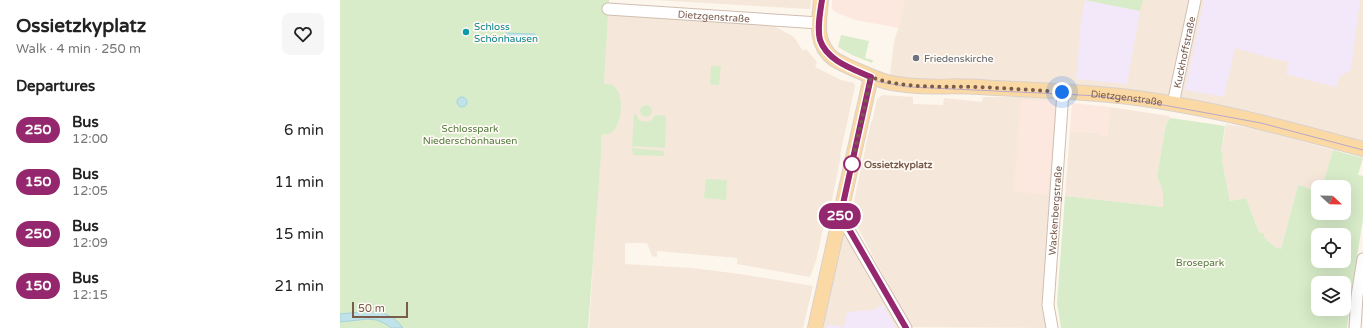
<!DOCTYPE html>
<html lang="en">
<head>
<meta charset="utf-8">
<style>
	:root { --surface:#fff; --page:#f6f6f6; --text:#222; --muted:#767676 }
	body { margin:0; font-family:"Varela Round",sans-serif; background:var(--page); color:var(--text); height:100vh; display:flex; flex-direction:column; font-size:15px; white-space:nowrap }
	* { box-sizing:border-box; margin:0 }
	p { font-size:13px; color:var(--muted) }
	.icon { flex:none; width:22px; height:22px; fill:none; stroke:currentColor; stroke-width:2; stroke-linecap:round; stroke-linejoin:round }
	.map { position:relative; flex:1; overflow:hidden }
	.drawer { display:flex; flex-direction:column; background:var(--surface); width:340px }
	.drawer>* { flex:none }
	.badge { padding:0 8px; border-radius:13px; font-size:14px; line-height:26px }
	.needle { width:26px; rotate:112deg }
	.buttons { position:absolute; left:971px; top:180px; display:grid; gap:8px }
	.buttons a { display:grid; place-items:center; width:40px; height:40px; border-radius:8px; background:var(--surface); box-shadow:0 4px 16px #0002; font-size:20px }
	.scale { position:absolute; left:12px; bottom:10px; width:56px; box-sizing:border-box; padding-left:4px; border:2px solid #7a5c4d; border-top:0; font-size:11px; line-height:14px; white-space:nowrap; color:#7a5c4d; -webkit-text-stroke:3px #fffaf3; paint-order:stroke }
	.you { position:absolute; width:20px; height:20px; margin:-10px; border:3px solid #fff; border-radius:50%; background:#1a73e8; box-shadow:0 0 0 6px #1a73e833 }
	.map>.badge { position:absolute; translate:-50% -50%; box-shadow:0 0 0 2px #fff }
	h2 { padding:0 16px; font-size:15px; line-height:36px }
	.round { display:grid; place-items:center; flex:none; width:42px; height:42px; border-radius:8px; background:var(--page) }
	.summary { display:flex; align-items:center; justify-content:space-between; height:68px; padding:0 16px }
	h1 { font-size:19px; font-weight:800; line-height:30px }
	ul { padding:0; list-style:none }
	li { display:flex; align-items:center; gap:12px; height:52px; padding:0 16px }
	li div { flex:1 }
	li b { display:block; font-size:15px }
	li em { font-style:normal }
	li .badge { min-width:44px; font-weight:700; text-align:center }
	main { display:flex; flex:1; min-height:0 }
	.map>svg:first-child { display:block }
</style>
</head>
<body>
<main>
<section class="drawer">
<div class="summary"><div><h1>Ossietzkyplatz</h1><p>Walk · 4 min · 250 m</p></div><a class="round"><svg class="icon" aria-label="heart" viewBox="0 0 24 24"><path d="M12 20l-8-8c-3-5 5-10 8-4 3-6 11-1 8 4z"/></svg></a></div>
<h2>Departures</h2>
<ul>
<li><span class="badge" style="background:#95276e;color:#fff">250</span><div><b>Bus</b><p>12:00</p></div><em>6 min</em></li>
<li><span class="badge" style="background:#95276e;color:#fff">150</span><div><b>Bus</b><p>12:05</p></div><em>11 min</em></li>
<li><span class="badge" style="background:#95276e;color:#fff">250</span><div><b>Bus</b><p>12:09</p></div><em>15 min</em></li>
<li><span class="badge" style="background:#95276e;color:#fff">150</span><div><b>Bus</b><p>12:15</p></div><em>21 min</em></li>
</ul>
</section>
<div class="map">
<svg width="1023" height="328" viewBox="0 0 1023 328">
	<rect width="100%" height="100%" fill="#fdf6ec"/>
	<path fill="#f5e8da" d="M 315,0 L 471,0 L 470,9 L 467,9 Z
		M 564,0 L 851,0 L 831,93 L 827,96 L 771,89 L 606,78 L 572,79 L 550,75 L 554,41 L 559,26 Z
		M 860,0 L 1023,0 L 1023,142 L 910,111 L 841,99 L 839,96 Z
		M 268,12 L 434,26 L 454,37 L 463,51 L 466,49 L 477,62 L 475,67 L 501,80 L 514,83 L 515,86 L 500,155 L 501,155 L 488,220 L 485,220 L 476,261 L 470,277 L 397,264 L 397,258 L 317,251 L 317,257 L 312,256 L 307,243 L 285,243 L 285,264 L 352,268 L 400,274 L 473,286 L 463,328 L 249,328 L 261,135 L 265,135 L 275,128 L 279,121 L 280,106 L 280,97 L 276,88 L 269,84 L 264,83 Z
		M 543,95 L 573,97 L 573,104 L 603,105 L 604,98 L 642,102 L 643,97 L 716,97 L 718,99 L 707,328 L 571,327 L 511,215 L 531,122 L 532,122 L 537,99 Z
		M 770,107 L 829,116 L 831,118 L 826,124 L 817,176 L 823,192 L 823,207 L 725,196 L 730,131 L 760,133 L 767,136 Z
		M 886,124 L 926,131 L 993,150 L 982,187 L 978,187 L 978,191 L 958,185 L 941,249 L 935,247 L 919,232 L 906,198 L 890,201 L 882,161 L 883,153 L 881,152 Z
		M 505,235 L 507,236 L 560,328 L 481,328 L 502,236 Z"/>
	<path fill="#fde8e0" d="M 492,0 L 564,0 L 559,28 L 515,20 L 495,12 L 492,9 Z
		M 681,99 L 715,102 L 708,195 L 674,191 Z
		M 732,103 L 770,107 L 767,136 L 760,136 L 760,133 L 730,131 Z"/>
	<path fill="#f3e8fa" d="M 745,0 L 800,11 L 787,84 L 736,79 L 741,21 Z
		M 864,0 L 1020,0 L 1011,70 L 1000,76 L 996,87 L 946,74 L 949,62 L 931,58 L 895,48 L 884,97 L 845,90 Z
		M 543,305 L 556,328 L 487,328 L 488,324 L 504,327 L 507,312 L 533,310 Z"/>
	<path fill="#d8ecc9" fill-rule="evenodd" d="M 0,0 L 269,0 L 264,83 C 268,84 273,84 276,88 C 284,97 282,123 273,131 C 269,134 265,135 261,135 L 261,154 L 248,328 L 0,328 Z
		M 745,0 L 803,0 L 800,11 Z
		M 501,35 L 529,41 L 525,58 L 533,60 L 532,63 L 512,55 L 498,47 Z
		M 371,66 L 381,66 L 379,85 L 370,84 Z
		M300 111a6 6 0 1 1 12 0a6 6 0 1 1-12 0Z
		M 294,114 L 296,114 L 299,120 C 306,123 312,122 315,115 L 326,116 L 325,148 L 292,146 Z
		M 831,118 L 885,126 L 881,152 L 883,153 L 882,161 L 890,201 L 906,198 L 919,232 L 924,234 L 924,237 L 935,247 L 941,249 L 958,185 L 978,191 L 978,213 L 1004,213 L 1004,187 L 982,187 L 993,150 L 1023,158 L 1018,175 L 1023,176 L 1023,219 L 1010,301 L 1007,328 L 721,328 L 717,303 L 725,196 L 823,207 L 823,192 L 817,176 L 826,124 ZM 978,235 L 1004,235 L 1004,261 L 978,261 ZM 978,283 L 1004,283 L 1004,309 L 978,309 Z
		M 292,148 L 324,151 L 324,156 L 293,155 Z
		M 366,179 L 387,180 L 386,200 L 364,198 Z"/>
	<path fill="#bfe3e8" stroke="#a5d3da" d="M 166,33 L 195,34 L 194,39 L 166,38 Z
		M117 102a5 5 0 1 1 10 0a5 5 0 1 1-10 0Z
		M 31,311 C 45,312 55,317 63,328 L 51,328 L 46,324 L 37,320 L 28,319 L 0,322 L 0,314 Z"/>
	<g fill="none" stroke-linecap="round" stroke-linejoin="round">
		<g stroke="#d1beb0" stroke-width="13">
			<g id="minor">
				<path id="s1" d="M 268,9 L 479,23"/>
				<path id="s2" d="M 833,104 L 855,0"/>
				<path d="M 499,222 L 506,225 L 566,328"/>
				<path id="s3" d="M 712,328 L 708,305 L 723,92"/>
				<path d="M 1015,328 L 1017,296 L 1023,259"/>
			</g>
		</g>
		<g stroke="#dad1cd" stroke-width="16">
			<g id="major">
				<path id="s4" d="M 481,0 C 479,21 474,44 494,59 C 500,63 508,66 516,70 C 526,74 536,79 547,82 C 577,89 610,85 640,87 C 690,90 740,91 789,97 C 869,107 946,128 1023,149"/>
				<path d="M 475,328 L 531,77"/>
			</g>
		</g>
		<use href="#minor" stroke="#fff" stroke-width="11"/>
		<use href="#major" stroke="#fbd9a5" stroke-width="14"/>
		<path stroke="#b9a8c9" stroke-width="1" d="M 480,0 L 477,29 L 478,35 L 482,47 L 489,57 L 528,78 L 540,82 L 569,87 L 722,94 L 757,96 L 807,102 L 921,123 L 1023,150"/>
	</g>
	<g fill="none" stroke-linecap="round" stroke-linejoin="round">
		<g stroke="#fff" stroke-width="9">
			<path id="line" d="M 482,0 C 480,13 477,28 480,40 C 487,61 513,69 531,77 L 499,222 L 506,224 L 566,328"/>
		</g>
		<use href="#line" stroke="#95276e" stroke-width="6"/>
		<path stroke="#7a5c4d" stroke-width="4" stroke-dasharray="0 7.2" d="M 512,164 L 531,77 C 564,89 599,86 634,87 C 664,88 693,90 722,92"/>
	</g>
	<circle fill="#0f9aa8" stroke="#fffaf3" stroke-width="1.5" cx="126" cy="32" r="4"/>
	<circle fill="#6b7280" stroke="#fffaf3" stroke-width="1.5" cx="576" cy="58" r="4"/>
	<circle fill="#fff" stroke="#95276e" stroke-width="2" cx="512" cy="164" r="8"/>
	<g text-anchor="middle" stroke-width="3.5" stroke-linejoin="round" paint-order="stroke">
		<g font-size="10" fill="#7a5c4d" stroke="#fffaf3">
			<text dy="4" stroke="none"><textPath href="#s1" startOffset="106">Dietzgenstraße</textPath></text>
			<text dy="4" stroke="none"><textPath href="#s2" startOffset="53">Kuckhoffstraße</textPath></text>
			<text dy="4" stroke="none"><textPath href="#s4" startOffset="362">Dietzgenstraße</textPath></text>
			<text dy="4" stroke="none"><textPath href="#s3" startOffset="118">Wackenbergstraße</textPath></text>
		</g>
		<g font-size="10" fill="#0d838f" stroke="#fffaf3" text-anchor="start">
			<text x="134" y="30">Schloss<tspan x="134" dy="12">Schönhausen</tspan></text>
		</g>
		<g font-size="10" fill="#5b616d" stroke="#fffaf3" text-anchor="start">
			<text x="584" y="62">Friedenskirche</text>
		</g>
		<g font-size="10" fill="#537a41" stroke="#fffaf3">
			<text x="130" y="132">Schlosspark<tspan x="130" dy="12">Niederschönhausen</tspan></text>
			<text x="860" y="266">Brosepark</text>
		</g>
		<g font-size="10" font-weight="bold" fill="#7a5c4d" stroke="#fffaf3" text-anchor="start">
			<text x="524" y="168">Ossietzkyplatz</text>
		</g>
	</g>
</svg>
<div class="buttons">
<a><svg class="needle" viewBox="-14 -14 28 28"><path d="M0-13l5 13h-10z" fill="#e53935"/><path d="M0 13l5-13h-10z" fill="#767676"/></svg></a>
<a><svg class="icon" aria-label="locate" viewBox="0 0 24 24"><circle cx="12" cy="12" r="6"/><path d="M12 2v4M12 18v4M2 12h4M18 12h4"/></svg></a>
<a><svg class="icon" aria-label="layers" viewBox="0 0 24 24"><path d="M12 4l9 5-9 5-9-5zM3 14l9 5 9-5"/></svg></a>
</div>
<div class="scale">50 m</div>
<div class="you" style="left:722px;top:92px"></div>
<b class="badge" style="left:500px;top:216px;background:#95276e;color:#fff">250</b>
</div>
</main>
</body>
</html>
